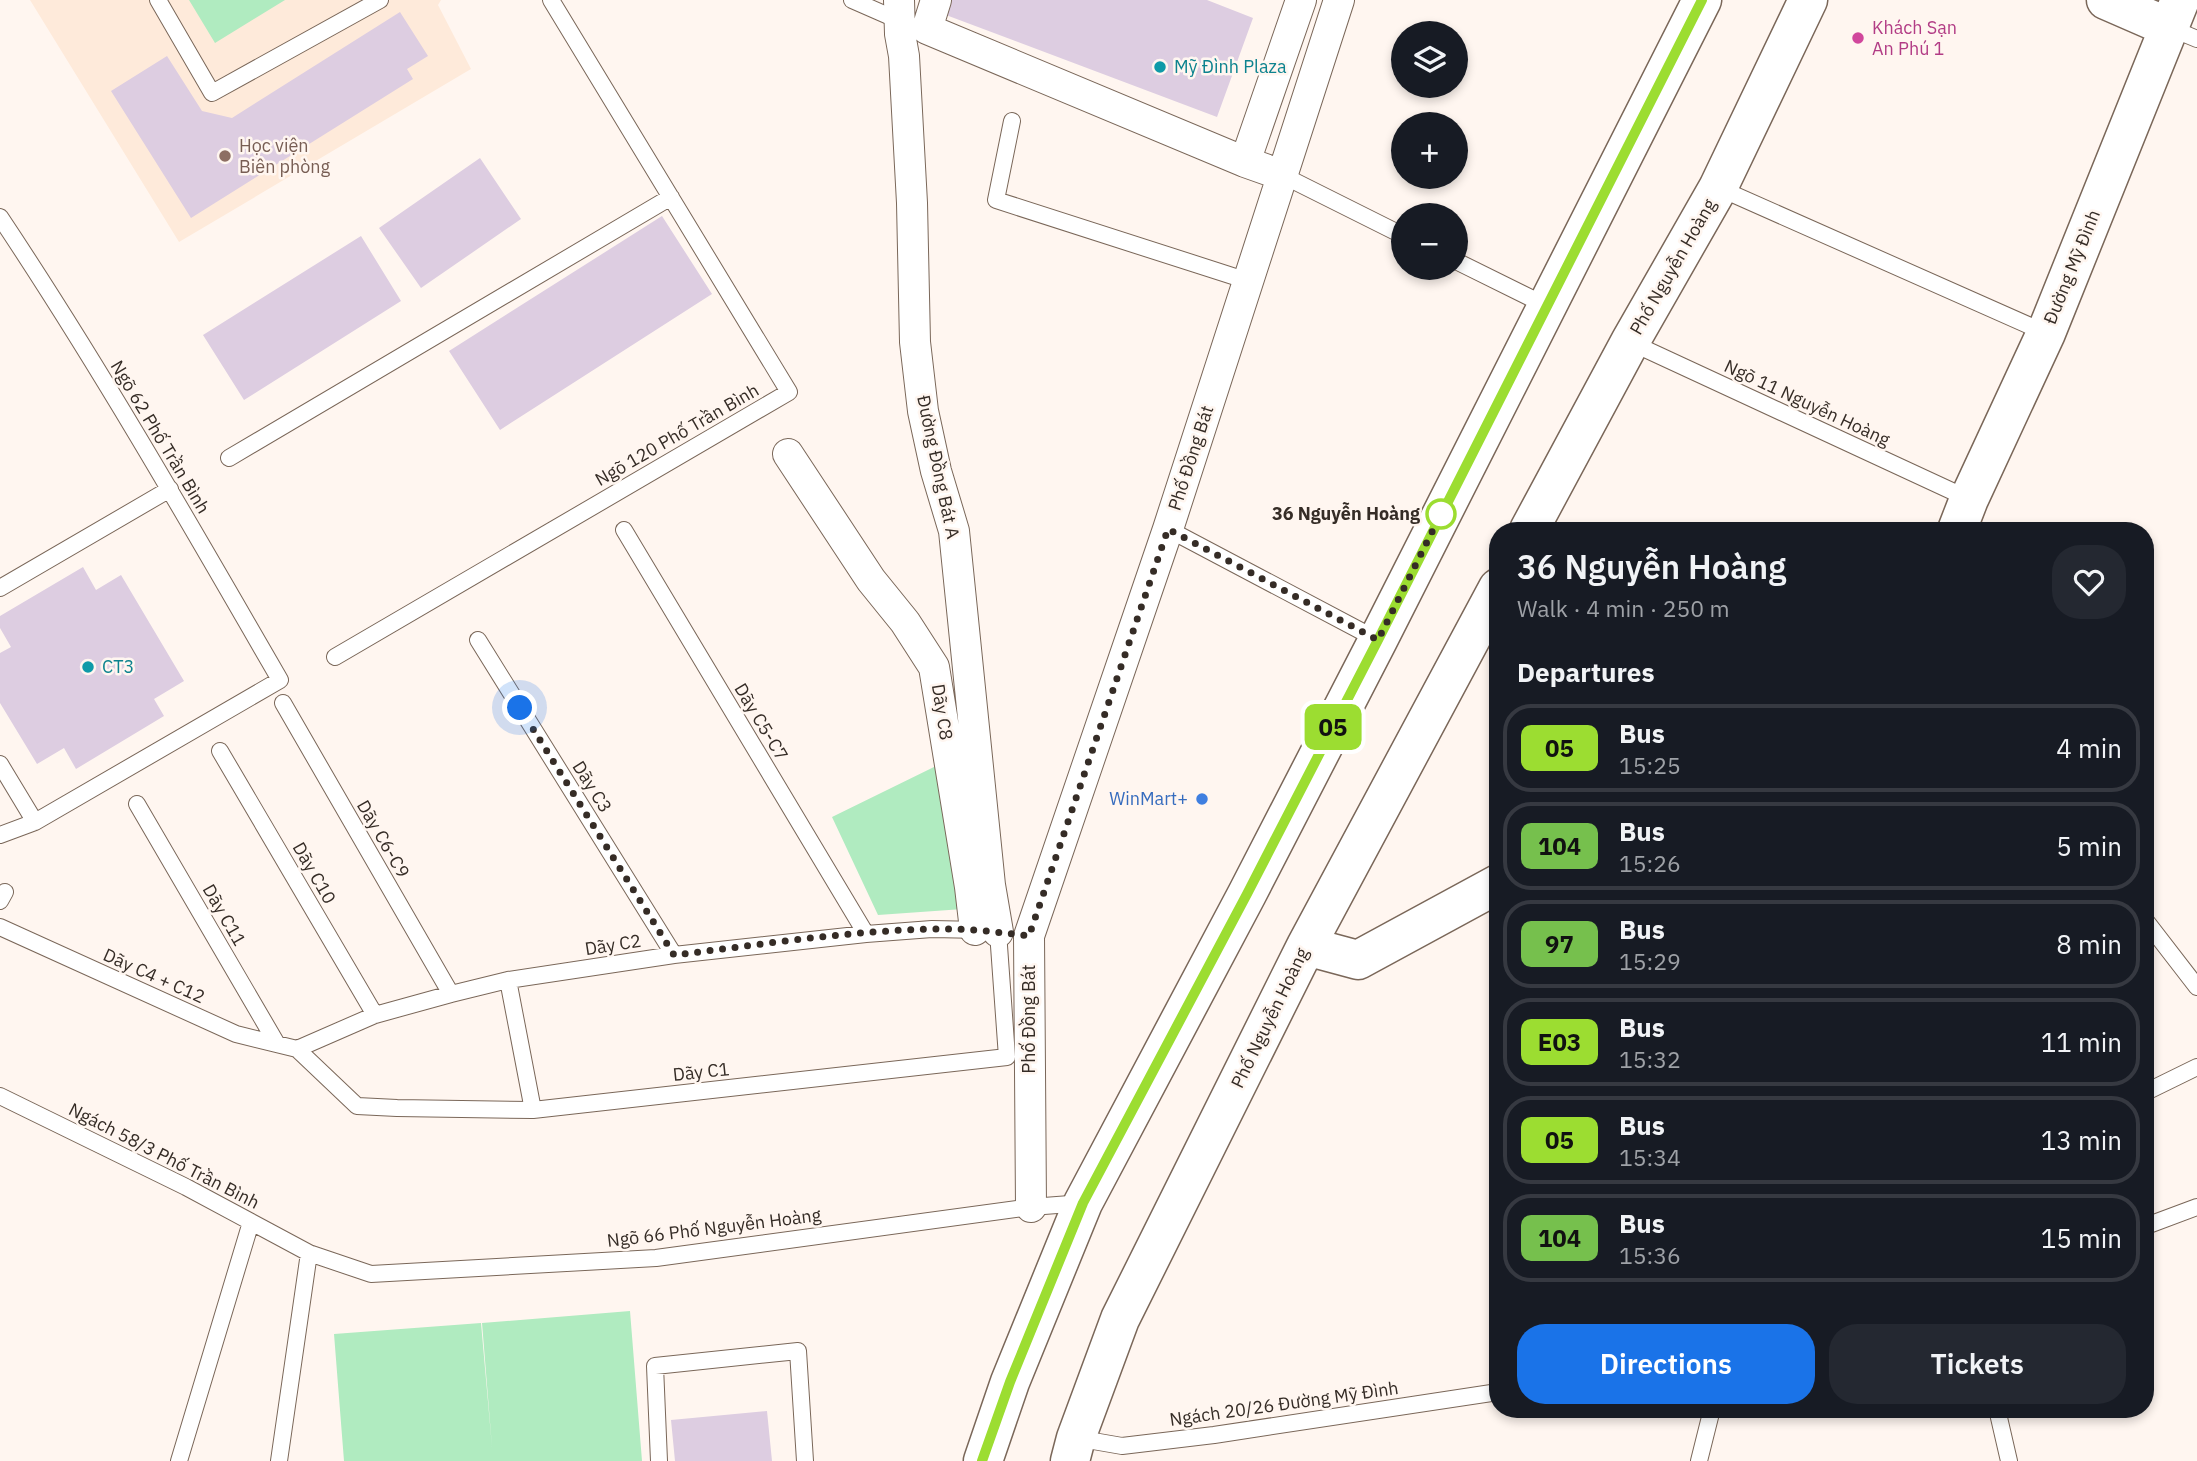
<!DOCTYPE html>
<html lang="en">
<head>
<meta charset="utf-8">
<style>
	:root { --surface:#171b24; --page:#242831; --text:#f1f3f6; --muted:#9ea1a6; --line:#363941; --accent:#1a73e8 }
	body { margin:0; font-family:"IBM Plex Sans",sans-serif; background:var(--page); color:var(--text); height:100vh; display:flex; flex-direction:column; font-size:26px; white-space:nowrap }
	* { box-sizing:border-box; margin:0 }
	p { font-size:23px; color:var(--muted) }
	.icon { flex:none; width:38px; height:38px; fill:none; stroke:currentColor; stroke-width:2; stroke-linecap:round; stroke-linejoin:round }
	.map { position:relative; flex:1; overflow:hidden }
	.drawer { position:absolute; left:1489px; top:522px; width:665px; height:896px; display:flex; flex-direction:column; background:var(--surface); border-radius:28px; box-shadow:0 4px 10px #0003 }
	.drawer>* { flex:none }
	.badge { padding:0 14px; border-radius:10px; font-size:24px; line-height:46px }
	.buttons { position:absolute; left:1391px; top:21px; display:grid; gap:14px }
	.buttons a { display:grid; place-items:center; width:77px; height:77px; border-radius:50%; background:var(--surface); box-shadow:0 4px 10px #0003; font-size:35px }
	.you { position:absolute; width:35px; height:35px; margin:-18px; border:5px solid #fff; border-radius:50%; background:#1a73e8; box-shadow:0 0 0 10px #1a73e833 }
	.map>.badge { position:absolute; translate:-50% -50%; box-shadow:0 0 0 4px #fff }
	h2 { padding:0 28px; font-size:26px; line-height:63px }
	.round { display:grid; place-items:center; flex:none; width:74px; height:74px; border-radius:28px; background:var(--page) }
	.head { display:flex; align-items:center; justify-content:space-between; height:119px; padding:0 28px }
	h1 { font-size:33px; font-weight:600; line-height:52px }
	.primary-button { display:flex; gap:14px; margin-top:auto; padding:14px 28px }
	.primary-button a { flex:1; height:80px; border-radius:28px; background:var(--accent); color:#fff; font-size:28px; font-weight:600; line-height:80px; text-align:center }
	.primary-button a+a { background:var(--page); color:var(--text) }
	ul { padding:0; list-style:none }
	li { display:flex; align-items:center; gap:21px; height:88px; margin:0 14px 10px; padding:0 14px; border:4px solid var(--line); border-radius:28px }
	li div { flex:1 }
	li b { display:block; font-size:26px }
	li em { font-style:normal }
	li .badge { min-width:77px; font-weight:700; text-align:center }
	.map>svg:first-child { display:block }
</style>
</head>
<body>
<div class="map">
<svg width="2197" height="1461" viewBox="0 0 2197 1461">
	<rect width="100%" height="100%" fill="#fff6f0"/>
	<path fill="#feeada" d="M 30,0 L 441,0 L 438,5 L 471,69 L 179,242 Z"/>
	<path fill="#b0ebc0" d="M 189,0 L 285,0 L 215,43 Z
		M 936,766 L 963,909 L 878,915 L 832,817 Z
		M 630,1311 L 642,1461 L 344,1461 L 334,1334 L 481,1323 L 492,1447 L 482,1323 Z"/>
	<path fill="#ddcde1" d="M 952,0 L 1207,0 L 1253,18 L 1217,117 L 946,15 Z
		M 400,12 L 428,56 L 407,69 L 413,79 L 191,218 L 111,91 L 167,56 L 202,111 L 232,118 Z
		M 480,158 L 521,219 L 421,288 L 379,228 Z
		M 662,216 L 712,294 L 500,430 L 449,351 Z
		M 361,236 L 401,301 L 244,400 L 203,335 Z
		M 83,567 L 96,590 L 121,575 L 184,681 L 154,699 L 164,716 L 76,769 L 64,748 L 37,764 L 0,703 L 0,653 L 11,647 L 0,628 L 0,616 Z
		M 767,1411 L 772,1461 L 675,1461 L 671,1420 Z"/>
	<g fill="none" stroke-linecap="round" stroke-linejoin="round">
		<g stroke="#7a6759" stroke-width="18">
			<path id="lane" d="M 158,0 L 212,93 L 380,0
				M 852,0 L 900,21
				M 2168,27 L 2197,39
				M 1012,121 L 996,200 L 1248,281
				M 1282,175 L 1404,236
				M 1719,188 L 2046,333
				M 0,217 C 100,367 190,524 280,680 L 35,822 L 0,835
				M 1456,261 L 1547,306
				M 1630,342 L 1969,499
				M 229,458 L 671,197
				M 1168,529 L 1378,640
				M 624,530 L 866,934
				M 0,588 L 170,489
				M 478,640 L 674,955
				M 335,657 L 789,392 L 551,0
				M 283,703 L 451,994
				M 220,751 L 375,1015
				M 0,764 L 35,822
				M 137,804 L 277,1044
				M 0,901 L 5,892
				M 2146,921 L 2197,987
				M 0,927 L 236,1034 L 297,1049 L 357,1106 L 397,1108 L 533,1110 L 1007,1057 L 998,932
				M 508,980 L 533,1110
				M 297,1049 L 375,1015 L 451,994 L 508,980 L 674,955 L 866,934 L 932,929 L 981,930
				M 2146,1092 L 2197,1067
				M 0,1096 L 186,1187 L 309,1253 L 371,1274 L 656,1258 L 1031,1207 L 1083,1203
				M 2146,1226 L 2197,1207
				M 1997,1409 L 2009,1461
				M 1076,1438 L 1122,1446 L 1214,1435 L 1498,1392
				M 179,1461 L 251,1222
				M 279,1461 L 309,1253
				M 659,1461 L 655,1366 L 798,1351 L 805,1461
				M 1699,1461 L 1712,1409"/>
		</g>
		<g stroke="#7a6759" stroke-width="32">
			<path id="street" d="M 899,0 L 900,34 L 904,56 L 912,203 L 915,342 L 923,411 L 936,471 L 954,531 L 990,885 L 998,932
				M 936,0 L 927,29 L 1245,162 L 1282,175
				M 1245,162 L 1301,0
				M 788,454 L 871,580 L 905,622 L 934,667 L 970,887 L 975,930
				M 1031,1207 L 1029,936 L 1168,529 L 1339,0"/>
		</g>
		<g stroke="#7a6759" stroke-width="41">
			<path id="secondary" d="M 2106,0 L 2168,27
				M 1529,530 L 1630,342 L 1718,188 L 1808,0
				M 1957,530 L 1969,499 L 2046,333 L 2180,0
				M 1306,946 L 1358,960 L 1498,884
				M 983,1461 L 1010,1382 L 1083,1203 L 1247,894 L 1378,640 L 1702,0
				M 1070,1461 L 1076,1438 L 1120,1319 L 1306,946 L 1498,588"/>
		</g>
		<use href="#lane" stroke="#fff" stroke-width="16"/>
		<use href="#street" stroke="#fff" stroke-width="30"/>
		<use href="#secondary" stroke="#fff" stroke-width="38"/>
	</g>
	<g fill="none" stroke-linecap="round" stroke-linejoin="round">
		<g stroke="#fff" stroke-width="16">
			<path id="line" d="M 982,1461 L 1010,1382 L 1083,1203 L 1247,894 L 1378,640 L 1702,0"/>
		</g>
		<use href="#line" stroke="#9cdd31" stroke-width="10"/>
		<path stroke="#352c26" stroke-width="7" stroke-dasharray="0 12.6" d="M 520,708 L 674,955 C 759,945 846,931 932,929 C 965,928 997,932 1029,936 L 1168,529 L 1378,640 L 1441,514"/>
	</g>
	<circle fill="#d1479c" stroke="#fff6f0" stroke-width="2.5" cx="1858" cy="38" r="7"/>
	<g fill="#0f9aa8" stroke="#fff6f0" stroke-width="2.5">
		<circle cx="1160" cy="67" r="7"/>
		<circle cx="88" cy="667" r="7"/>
	</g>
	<circle fill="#8d6e63" stroke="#fff6f0" stroke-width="2.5" cx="225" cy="156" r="7"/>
	<circle fill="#fff" stroke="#9cdd31" stroke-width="3.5" cx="1441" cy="514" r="14"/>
	<circle fill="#3f7fe0" stroke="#fff6f0" stroke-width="2.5" cx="1202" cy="799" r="7"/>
	<g text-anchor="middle" stroke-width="5" stroke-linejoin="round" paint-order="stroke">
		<g font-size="18" fill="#b23c85" stroke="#fff6f0" text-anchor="start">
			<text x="1872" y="34">Khách Sạn<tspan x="1872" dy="21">An Phú 1</tspan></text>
		</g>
		<g font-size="18" fill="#0d838f" stroke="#fff6f0" text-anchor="start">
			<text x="1174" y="73">Mỹ Đình Plaza</text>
			<text x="102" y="673">CT3</text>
		</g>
		<g font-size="18" fill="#785e54" stroke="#fff6f0" text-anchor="start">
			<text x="239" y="152">Học viện<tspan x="239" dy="21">Biên phòng</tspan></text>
		</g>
		<g font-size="18" fill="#352c26" stroke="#fff6f0">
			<text transform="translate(1673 267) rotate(-60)" y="6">Phố Nguyễn Hoàng</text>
			<text transform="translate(2072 267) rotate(-68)" y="6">Đường Mỹ Đình</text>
			<text transform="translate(1807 403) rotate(25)" y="6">Ngõ 11 Nguyễn Hoàng</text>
			<text transform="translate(677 435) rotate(-30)" y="6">Ngõ 120 Phố Trần Bình</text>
			<text transform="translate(160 437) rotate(59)" y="6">Ngõ 62 Phố Trần Bình</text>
			<text transform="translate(1191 458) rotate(-72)" y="6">Phố Đồng Bát</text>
			<text transform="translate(938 467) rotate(78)" y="6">Đường Đồng Bát A</text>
			<text transform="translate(942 712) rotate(81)" y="6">Dãy C8</text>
			<text transform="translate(761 722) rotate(59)" y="6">Dãy C5-C7</text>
			<text transform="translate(592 787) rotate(58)" y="6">Dãy C3</text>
			<text transform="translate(383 839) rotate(60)" y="6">Dãy C6-C9</text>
			<text transform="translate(314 873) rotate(60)" y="6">Dãy C10</text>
			<text transform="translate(224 915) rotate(60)" y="6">Dãy C11</text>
			<text transform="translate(613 945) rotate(-9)" y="6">Dãy C2</text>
			<text transform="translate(154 976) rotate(24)" y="6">Dãy C4 + C12</text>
			<text transform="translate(1270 1018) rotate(-64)" y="6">Phố Nguyễn Hoàng</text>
			<text transform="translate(1029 1019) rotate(-90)" y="6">Phố Đồng Bát</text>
			<text transform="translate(701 1072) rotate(-6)" y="6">Dãy C1</text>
			<text transform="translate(164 1156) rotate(27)" y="6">Ngách 58/3 Phố Trần Bình</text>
			<text transform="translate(714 1228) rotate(-7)" y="6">Ngõ 66 Phố Nguyễn Hoàng</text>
			<text transform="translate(1284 1404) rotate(-8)" y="6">Ngách 20/26 Đường Mỹ Đình</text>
		</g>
		<g font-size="18" font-weight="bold" fill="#352c26" stroke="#fff6f0" text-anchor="end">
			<text x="1420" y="520">36 Nguyễn Hoàng</text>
		</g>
		<g font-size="18" fill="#366cbe" stroke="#fff6f0" text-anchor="end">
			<text x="1188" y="805">WinMart+</text>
		</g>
	</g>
</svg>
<div class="buttons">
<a><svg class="icon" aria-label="layers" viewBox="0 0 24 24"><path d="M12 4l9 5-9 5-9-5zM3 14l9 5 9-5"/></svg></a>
<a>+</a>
<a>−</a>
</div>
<div class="you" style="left:520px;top:708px"></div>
<b class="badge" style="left:1333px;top:727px;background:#9cdd31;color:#111">05</b>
<section class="drawer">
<div class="head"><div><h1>36 Nguyễn Hoàng</h1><p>Walk · 4 min · 250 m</p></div><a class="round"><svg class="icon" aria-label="heart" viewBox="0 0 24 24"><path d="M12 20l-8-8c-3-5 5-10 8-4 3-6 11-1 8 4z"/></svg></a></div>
<h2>Departures</h2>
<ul>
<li><span class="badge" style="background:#9cdd31;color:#111">05</span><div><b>Bus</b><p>15:25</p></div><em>4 min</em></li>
<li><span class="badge" style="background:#76c04d;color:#111">104</span><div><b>Bus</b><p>15:26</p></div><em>5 min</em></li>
<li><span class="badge" style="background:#76c04d;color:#111">97</span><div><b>Bus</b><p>15:29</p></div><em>8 min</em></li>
<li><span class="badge" style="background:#9cdd31;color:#111">E03</span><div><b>Bus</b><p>15:32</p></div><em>11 min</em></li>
<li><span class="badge" style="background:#9cdd31;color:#111">05</span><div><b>Bus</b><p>15:34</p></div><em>13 min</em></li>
<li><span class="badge" style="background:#76c04d;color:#111">104</span><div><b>Bus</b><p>15:36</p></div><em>15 min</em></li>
</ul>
<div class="primary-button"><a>Directions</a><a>Tickets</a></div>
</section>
</div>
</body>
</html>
